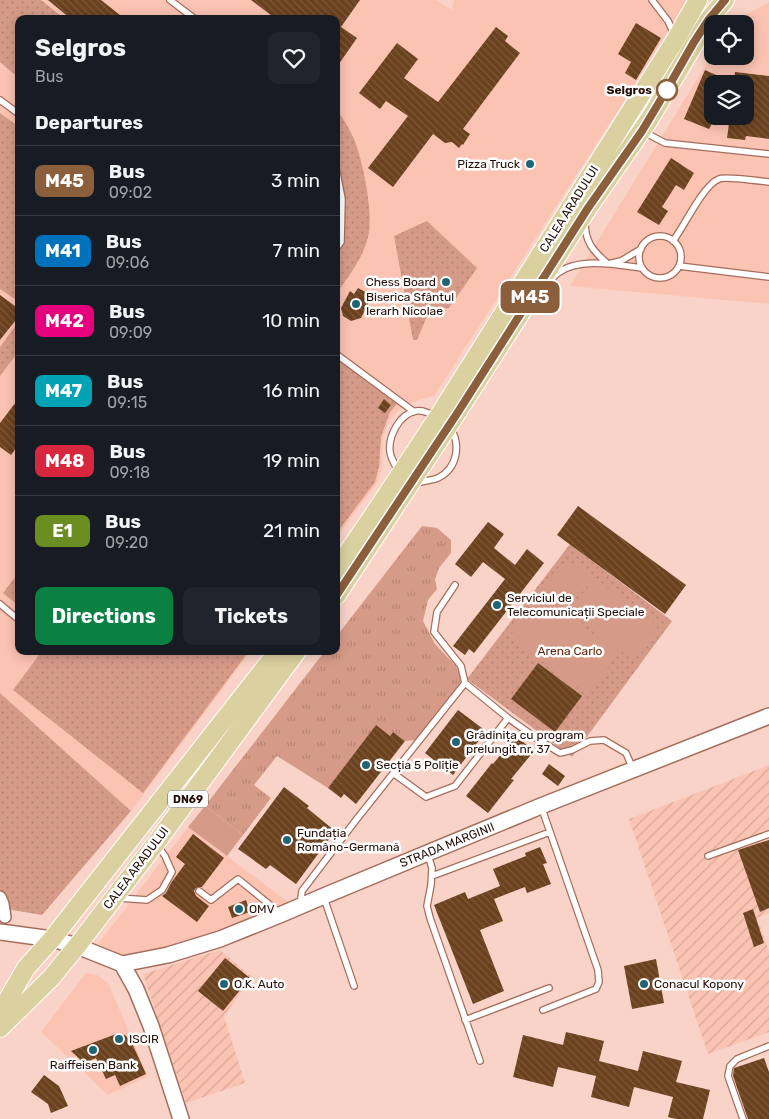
<!DOCTYPE html>
<html lang="en">
<head>
<meta charset="utf-8">
<style>
	:root { --surface:#171b24; --page:#20242c; --text:#f1f3f6; --muted:#9ea1a6; --line:#363941; --accent:#0b8043 }
	body { margin:0; font-family:Rubik,sans-serif; background:var(--page); color:var(--text); height:100vh; display:flex; flex-direction:column; font-size:19px; white-space:nowrap }
	* { box-sizing:border-box; margin:0 }
	p { font-size:16px; color:var(--muted) }
	.icon { flex:none; width:28px; height:28px; fill:none; stroke:currentColor; stroke-width:2; stroke-linecap:round; stroke-linejoin:round }
	.map { position:relative; flex:1; overflow:hidden }
	.side { position:absolute; left:15px; top:15px; width:325px; height:640px; display:flex; flex-direction:column; background:var(--surface); border-radius:10px; box-shadow:0 2px 12px #0003 }
	.side>* { flex:none }
	.badge { padding:0 10px; border-radius:8px; font-size:18px; line-height:32px }
	.fabs { position:absolute; left:704px; top:15px; display:grid; gap:10px }
	.fabs a { display:grid; place-items:center; width:50px; height:50px; border-radius:10px; background:var(--surface); box-shadow:0 2px 12px #0003; font-size:25px }
	.map>.badge { position:absolute; translate:-50% -50%; box-shadow:0 0 0 2px #fff }
	h2 { padding:0 20px; font-size:19px; line-height:45px }
	.round { display:grid; place-items:center; flex:none; width:52px; height:52px; border-radius:10px; background:var(--page) }
	.summary { display:flex; align-items:center; justify-content:space-between; height:85px; padding:0 20px }
	h1 { font-size:24px; font-weight:700; line-height:38px }
	.button { display:flex; gap:10px; margin-top:auto; padding:10px 20px }
	.button a { flex:1; height:58px; border-radius:10px; background:var(--accent); color:#fff; font-size:20px; font-weight:700; line-height:58px; text-align:center }
	.button a+a { background:var(--page); color:var(--text) }
	ul { padding:0; list-style:none }
	li { display:flex; align-items:center; gap:15px; height:70px; padding:0 20px; border-top:1px solid var(--line) }
	li div { flex:1 }
	li b { display:block; font-size:19px }
	li em { font-style:normal }
	li .badge { min-width:55px; font-weight:700; text-align:center }
	.map>svg:first-child { display:block }
</style>
</head>
<body>
<div class="map">
<svg width="769" height="1119" viewBox="0 0 769 1119">
	<defs>
		<pattern id="industrial-furrows" width="10" height="10" patternUnits="userSpaceOnUse" patternTransform="scale(1.25)"><rect width="10" height="10" fill="#fbc3b2"/><path d="M-1 1l2-2M0 10L10 0M9 11l2-2" fill="none" stroke="#d7a698"/></pattern>
		<pattern id="grass-tufts" width="24" height="20" patternUnits="userSpaceOnUse" patternTransform="scale(1.25)"><rect width="24" height="20" fill="#d69b88"/><path d="M3 7l-1-3M5 7V3M7 7l1-3M15 17l-1-3M17 17v-4M19 17l1-3" fill="none" stroke="#b88474"/></pattern>
		<pattern id="park-dots" width="8" height="8" patternUnits="userSpaceOnUse" patternTransform="scale(1.25)"><rect width="8" height="8" fill="#d69b88"/><path d="M2 2h.1M6 6h.1" fill="none" stroke="#b88474" stroke-width="1.8" stroke-linecap="round"/></pattern>
		<pattern id="building-back-hatch" width="6" height="6" patternUnits="userSpaceOnUse" patternTransform="scale(1.25)"><rect width="6" height="6" fill="#6b411e"/><path d="M-1 5l2 2M0 0l6 6M5-1l2 2" fill="none" stroke="#7b593c"/></pattern>
	</defs>
	<rect width="100%" height="100%" fill="#f9d3c7"/>
	<path fill="#fbc3b2" fill-rule="evenodd" d="M 0,0 L 436,0 L 452,10 L 454,0 L 687,0 L 631,90 L 434,396 L 422,399 L 411,403 L 399,410 L 390,419 L 383,437 L 382,468 L 377,483 L 336,537 L 336,19 L 19,19 L 19,651 L 251,651 L 131,811 L 0,693 Z
		M 769,2 L 769,304 L 570,286 L 712,55 L 712,56 L 745,56 L 745,24 L 732,24 L 734,21 ZM 712,84 L 745,84 L 745,116 L 712,116 Z
		M 188,827 L 288,902 L 282,906 L 238,926 L 189,943 L 159,950 L 123,956 L 98,944 Z
		M 86,973 L 97,975 L 108,983 L 148,1076 L 108,1095 L 41,1032 Z"/>
	<path fill="url(#industrial-furrows)" d="M 769,765 L 769,913 L 757,918 L 769,951 L 769,1032 L 708,1054 L 629,819 Z
		M 220,950 L 252,977 L 224,1016 L 245,1083 L 186,1103 L 143,974 Z"/>
	<path fill="url(#grass-tufts)" d="M 422,526 L 437,528 L 451,540 L 451,553 L 439,568 L 435,579 L 437,589 L 428,600 L 423,621 L 435,644 L 456,666 L 461,678 L 458,689 L 418,740 L 405,741 L 393,732 L 390,736 L 376,726 L 328,788 L 277,756 L 254,785 L 271,798 L 243,835 L 205,806 L 325,651 L 336,651 L 336,637 Z"/>
	<path fill="url(#park-dots)" d="M 0,0 L 41,0 L 65,19 L 19,19 L 19,78 L 0,62 Z
		M 336,108 C 343,118 349,128 354,139 C 363,161 374,214 368,237 C 363,258 349,276 336,294 Z
		M 0,113 L 19,127 L 19,302 L 0,289 Z
		M 427,221 L 477,268 L 449,308 L 430,309 L 417,340 L 413,340 L 394,236 Z
		M 19,321 L 19,351 L 0,376 L 0,347 Z
		M 336,358 L 397,404 L 390,412 L 381,437 L 379,467 L 375,482 L 336,534 Z
		M 570,544 L 672,621 L 572,757 L 467,679 Z
		M 19,572 L 19,606 L 3,593 Z
		M 42,651 L 249,651 L 143,793 L 13,690 Z
		M 0,693 L 131,811 L 42,915 L 0,908 Z"/>
	<path fill="#d69b88" d="M 445,268 L 459,278 L 446,297 L 433,286 Z
		M 567,559 L 591,577 L 566,609 L 543,591 Z
		M 595,578 L 658,626 L 633,660 L 569,612 Z
		M 541,594 L 619,653 L 587,695 L 510,636 Z
		M 205,806 L 243,835 L 227,856 L 188,827 Z"/>
	<path fill="url(#building-back-hatch)" d="M 48,0 L 101,0 L 125,19 L 71,19 Z
		M 251,0 L 360,0 L 341,27 L 357,38 L 336,68 L 336,19 L 276,19 Z
		M 636,23 L 661,38 L 636,80 L 625,73 L 631,62 L 618,54 Z
		M 496,27 L 508,36 L 505,41 L 520,53 L 463,129 L 470,134 L 463,145 L 462,144 L 459,148 L 452,142 L 445,143 L 433,134 L 393,187 L 368,168 L 408,116 L 386,101 L 380,109 L 359,93 L 397,43 L 418,59 L 404,78 L 438,102 Z
		M 705,70 L 734,83 L 735,72 L 769,76 L 769,139 L 746,136 L 745,140 L 727,138 L 730,116 L 745,116 L 745,84 L 712,84 L 713,122 L 709,129 L 684,119 Z
		M 671,158 L 694,173 L 684,190 L 676,185 L 662,207 L 668,211 L 659,225 L 637,212 Z
		M 358,288 L 369,294 L 367,298 L 370,300 L 361,318 L 351,321 L 343,316 L 341,308 L 350,291 L 354,294 Z
		M 0,295 L 19,309 L 19,316 L 0,340 Z
		M 19,398 L 19,444 L 11,455 L 0,447 L 0,423 Z
		M 384,399 L 391,405 L 385,413 L 378,408 Z
		M 578,506 L 686,585 L 665,614 L 557,535 Z
		M 488,522 L 504,534 L 494,548 L 515,565 L 527,549 L 544,563 L 474,653 L 469,649 L 465,655 L 453,646 L 505,579 L 483,562 L 471,577 L 455,564 Z
		M 538,663 L 582,696 L 555,732 L 511,699 Z
		M 458,710 L 486,731 L 453,775 L 425,753 Z
		M 376,725 L 390,736 L 393,732 L 405,741 L 356,804 L 344,794 L 341,798 L 328,788 Z
		M 516,736 L 534,751 L 511,779 L 514,780 L 488,813 L 466,796 L 492,763 L 493,764 Z
		M 549,764 L 565,776 L 558,786 L 542,774 Z
		M 284,787 L 309,806 L 307,808 L 335,831 L 296,884 L 270,865 L 266,869 L 238,849 Z
		M 193,834 L 224,858 L 202,887 L 198,887 L 195,889 L 194,891 L 196,896 L 209,906 L 197,922 L 162,896 L 166,893 L 171,883 L 185,864 L 176,857 Z
		M 769,840 L 769,908 L 760,912 L 738,850 Z
		M 540,847 L 547,863 L 543,864 L 551,884 L 527,893 L 525,887 L 494,899 L 503,921 L 480,930 L 504,991 L 473,1004 L 434,905 L 465,892 L 468,899 L 500,886 L 493,869 L 526,856 L 525,853 Z
		M 246,900 L 250,912 L 232,918 L 228,907 Z
		M 753,909 L 764,943 L 754,947 L 743,913 Z
		M 225,958 L 250,978 L 223,1011 L 198,991 Z
		M 656,959 L 664,1003 L 632,1009 L 624,966 Z
		M 566,1032 L 604,1041 L 599,1061 L 638,1071 L 643,1051 L 682,1061 L 676,1082 L 710,1090 L 703,1119 L 676,1119 L 668,1117 L 673,1097 L 634,1087 L 629,1107 L 591,1097 L 596,1076 L 558,1067 L 553,1087 L 513,1077 L 523,1035 L 563,1045 Z
		M 116,1034 L 125,1035 L 131,1041 L 146,1074 L 120,1086 L 115,1075 L 106,1079 L 96,1058 L 84,1063 L 71,1051 Z
		M 764,1058 L 769,1072 L 769,1119 L 748,1119 L 733,1076 L 734,1068 Z
		M 44,1075 L 59,1086 L 68,1106 L 51,1113 L 48,1104 L 31,1092 Z"/>
	<g fill="none" stroke-linecap="round" stroke-linejoin="round">
		<g stroke="#a56e5c" stroke-width="8">
			<path id="lane" d="M 170,0 L 195,19
				M 652,0 L 668,21 L 675,36
				M 0,100 L 19,114
				M 644,132 L 665,143 L 769,154
				M 336,168 L 342,199 L 341,242 L 336,249
				M 585,222 C 585,242 593,251 608,264 L 621,261 L 641,249
				M639 257a21 21 0 1 1 42 0a21 21 0 1 1-42 0Z
				M 673,241 C 684,227 703,185 719,179 C 724,176 760,181 769,182
				M 679,266 L 769,277
				M 550,281 C 552,279 555,275 558,273 C 579,257 618,265 642,268
				M 336,354 L 413,411
				M 398,470 C 395,465 391,459 390,452 C 388,437 399,414 416,411 C 423,410 429,413 435,416
				M 415,484 C 423,480 431,481 438,478 C 458,468 461,444 450,427
				M 455,585 L 437,612 L 434,632 L 461,666 L 465,683 L 508,718 L 539,740 L 560,753 L 572,750 L 590,741 L 604,740 L 626,753 L 633,769
				M 0,604 L 19,620
				M 393,773 L 426,797 L 455,786 L 508,718
				M 541,806 L 598,970 L 599,982 L 596,989 L 543,1010
				M 428,855 L 432,868 L 431,885 L 427,906 L 430,918 L 480,1061
				M 708,856 L 769,834
				M 432,876 L 550,832
				M 199,891 L 211,900 L 238,879 L 280,913
				M 119,898 L 147,900 L 162,890 L 172,872 L 165,856 L 157,845
				M 324,898 L 354,986
				M 303,905 L 301,898 L 302,891 L 356,820 L 465,683
				M 465,1020 L 549,988
				M 743,1119 L 728,1076 L 730,1066 L 737,1059 L 769,1046"/>
		</g>
		<g stroke="#a56e5c" stroke-width="14">
			<path id="street" d="M 0,897 L 3,904 L 5,917"/>
		</g>
		<g stroke="#a56e5c" stroke-width="18">
			<path id="secondary" d="M 0,932 L 52,939 L 77,946 L 122,964 L 136,989 L 151,1026 L 181,1119
				M 122,964 L 168,955 L 220,939 L 282,914 L 324,896 L 541,806 L 769,716"/>
		</g>
		<g stroke="#fff" stroke-width="20">
			<path id="primary" d="M 336,569 C 372,519 404,468 438,417 L 676,39 L 698,0
				M 336,596 L 449,425 L 588,208 L 649,120 L 709,19 L 725,0
				M 0,1013 L 26,968 L 52,939 L 278,651
				M 0,1028 L 51,978 L 77,946 L 156,843 L 297,651"/>
		</g>
		<use href="#lane" stroke="#fff" stroke-width="5.5"/>
		<use href="#street" stroke="#fff" stroke-width="11"/>
		<use href="#secondary" stroke="#fff" stroke-width="15"/>
		<use href="#primary" stroke="#dad0a0" stroke-width="18"/>
	</g>
	<g fill="none" stroke-linecap="round" stroke-linejoin="round">
		<g stroke="#fff" stroke-width="11">
			<path id="line" d="M 336,596 L 458,412 L 588,208 L 642,131 L 666,91 L 694,42 L 709,19 L 725,0"/>
		</g>
		<use href="#line" stroke="#8b5e3c" stroke-width="8"/>
	</g>
	<circle fill="#fff" stroke="#8b5e3c" stroke-width="2.5" cx="667" cy="90" r="10"/>
	<g fill="#206576" stroke="#fdfdfd" stroke-width="2">
		<circle cx="530" cy="164" r="5"/>
		<circle cx="446" cy="282" r="5"/>
		<circle cx="356" cy="304" r="5"/>
		<circle cx="497" cy="605" r="5"/>
		<circle cx="456" cy="742" r="5"/>
		<circle cx="366" cy="765" r="5"/>
		<circle cx="287" cy="840" r="5"/>
		<circle cx="239" cy="909" r="5"/>
		<circle cx="224" cy="984" r="5"/>
		<circle cx="644" cy="984" r="5"/>
		<circle cx="119" cy="1039" r="5"/>
		<circle cx="93" cy="1050" r="5"/>
	</g>
	<g text-anchor="middle" stroke-width="5" stroke-linejoin="round" paint-order="stroke">
		<rect fill="#fdfdfd" stroke="#655652" stroke-width="1" x="168" y="790.5" width="40" height="17" rx="4"/>
		<g font-size="11" font-weight="bold" fill="#240f08">
			<text x="188" y="803">DN69</text>
		</g>
		<g font-size="12" font-weight="bold" fill="#240f08" stroke="#fdfdfd" text-anchor="end">
			<text x="652" y="94">Selgros</text>
		</g>
		<g font-size="12" fill="#240f08" stroke="#fdfdfd" text-anchor="start">
			<text x="520" y="168" text-anchor="end">Pizza Truck</text>
			<text x="436" y="286" text-anchor="end">Chess Board</text>
			<text x="366" y="301">Biserica Sfântul<tspan x="366" dy="14">Ierarh Nicolae</tspan></text>
			<text x="507" y="602">Serviciul de<tspan x="507" dy="14">Telecomunicații Speciale</tspan></text>
			<text x="466" y="739">Grădinița cu program<tspan x="466" dy="14">prelungit nr. 37</tspan></text>
			<text x="376" y="769">Secția 5 Poliție</text>
			<text x="297" y="837">Fundația<tspan x="297" dy="14">Româno-Germană</tspan></text>
			<text x="249" y="913">OMV</text>
			<text x="234" y="988">O.K. Auto</text>
			<text x="654" y="988">Conacul Kopony</text>
			<text x="129" y="1043">ISCIR</text>
			<text x="93" y="1069" text-anchor="middle">Raiffeisen Bank</text>
		</g>
		<g font-size="12" fill="#240f08" stroke="#fdfdfd">
			<text transform="translate(569 209) rotate(-58)" y="4">CALEA ARADULUI</text>
			<text transform="translate(447 845) rotate(-22)" y="4">STRADA MARGINII</text>
			<text transform="translate(136 868) rotate(-53)" y="4">CALEA ARADULUI</text>
		</g>
		<g font-size="12" fill="#5f1f08" stroke="#fdfdfd">
			<text x="570" y="655">Arena Carlo</text>
		</g>
	</g>
</svg>
<div class="fabs">
<a><svg class="icon" aria-label="locate" viewBox="0 0 24 24"><circle cx="12" cy="12" r="6"/><path d="M12 2v4M12 18v4M2 12h4M18 12h4"/></svg></a>
<a><svg class="icon" aria-label="layers" viewBox="0 0 24 24"><path d="M12 4l9 5-9 5-9-5zM3 14l9 5 9-5"/></svg></a>
</div>
<b class="badge" style="left:530px;top:297px;background:#8b5e3c;color:#fff">M45</b>
<section class="side">
<div class="summary"><div><h1>Selgros</h1><p>Bus</p></div><a class="round"><svg class="icon" aria-label="heart" viewBox="0 0 24 24"><path d="M12 20l-8-8c-3-5 5-10 8-4 3-6 11-1 8 4z"/></svg></a></div>
<h2>Departures</h2>
<ul>
<li><span class="badge" style="background:#8b5e3c;color:#fff">M45</span><div><b>Bus</b><p>09:02</p></div><em>3 min</em></li>
<li><span class="badge" style="background:#0072bc;color:#fff">M41</span><div><b>Bus</b><p>09:06</p></div><em>7 min</em></li>
<li><span class="badge" style="background:#e6007e;color:#fff">M42</span><div><b>Bus</b><p>09:09</p></div><em>10 min</em></li>
<li><span class="badge" style="background:#00a3b4;color:#fff">M47</span><div><b>Bus</b><p>09:15</p></div><em>16 min</em></li>
<li><span class="badge" style="background:#d7263d;color:#fff">M48</span><div><b>Bus</b><p>09:18</p></div><em>19 min</em></li>
<li><span class="badge" style="background:#6b8e23;color:#fff">E1</span><div><b>Bus</b><p>09:20</p></div><em>21 min</em></li>
</ul>
<div class="button"><a>Directions</a><a>Tickets</a></div>
</section>
</div>
</body>
</html>
